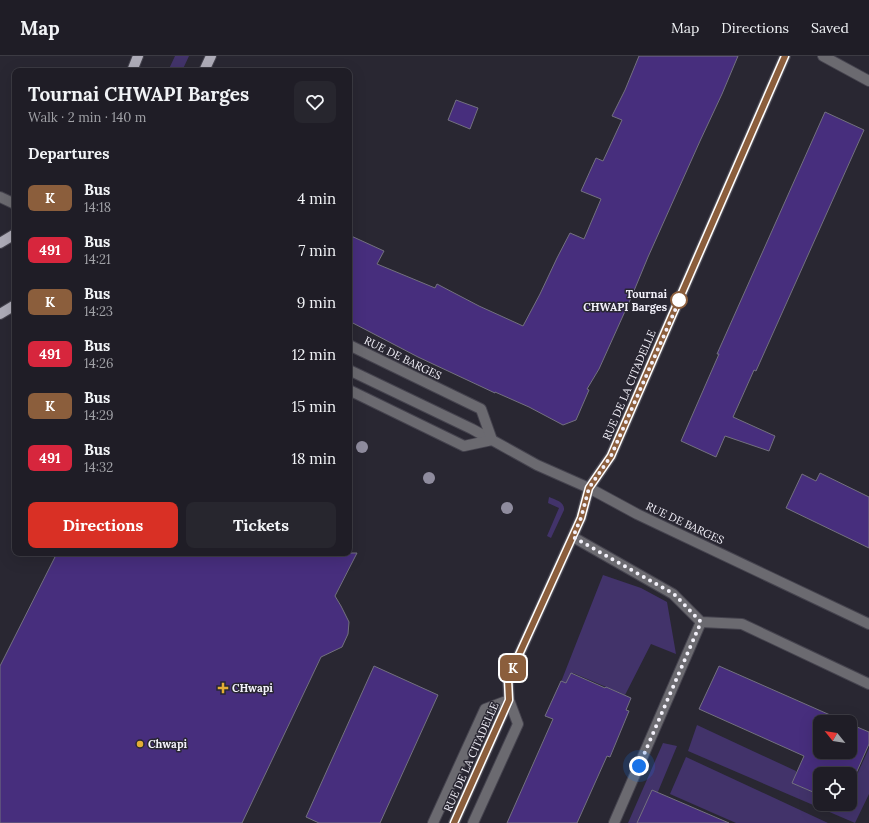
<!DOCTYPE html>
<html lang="en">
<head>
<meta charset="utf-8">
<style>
	:root { --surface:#1f1d26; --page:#27262e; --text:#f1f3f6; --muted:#a1a2a7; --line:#3c3b43; --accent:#d93025 }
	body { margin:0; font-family:Lora,serif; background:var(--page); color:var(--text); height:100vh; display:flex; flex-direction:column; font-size:15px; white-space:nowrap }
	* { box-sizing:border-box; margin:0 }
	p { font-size:13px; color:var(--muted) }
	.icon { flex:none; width:22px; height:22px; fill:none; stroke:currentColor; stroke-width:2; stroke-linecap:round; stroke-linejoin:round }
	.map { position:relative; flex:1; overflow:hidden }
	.details { position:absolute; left:12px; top:12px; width:340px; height:488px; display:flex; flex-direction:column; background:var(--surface); border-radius:8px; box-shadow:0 4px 16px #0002,0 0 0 1px var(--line) }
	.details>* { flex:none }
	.badge { padding:0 8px; border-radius:6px; font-size:14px; line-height:26px }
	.needle { width:26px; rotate:300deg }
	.buttons { position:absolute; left:813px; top:659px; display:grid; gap:8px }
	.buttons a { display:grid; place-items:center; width:44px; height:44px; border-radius:8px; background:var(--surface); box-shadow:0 4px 16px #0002,0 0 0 1px var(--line); font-size:20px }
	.you { position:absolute; width:20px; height:20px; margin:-10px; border:3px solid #fff; border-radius:50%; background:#1a73e8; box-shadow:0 0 0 6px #1a73e833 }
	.map>.badge { position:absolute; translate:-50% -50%; box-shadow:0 0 0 2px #fff }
	h2 { padding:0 16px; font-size:15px; line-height:36px }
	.round { display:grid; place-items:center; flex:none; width:42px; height:42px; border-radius:8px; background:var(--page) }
	.headline { display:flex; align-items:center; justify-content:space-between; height:68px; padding:0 16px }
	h1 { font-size:19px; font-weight:700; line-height:30px }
	.button { display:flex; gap:8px; margin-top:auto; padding:8px 16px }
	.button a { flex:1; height:46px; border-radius:8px; background:var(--accent); color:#fff; font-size:16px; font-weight:700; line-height:46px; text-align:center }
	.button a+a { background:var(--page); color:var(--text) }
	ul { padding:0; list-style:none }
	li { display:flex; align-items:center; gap:12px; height:52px; padding:0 16px }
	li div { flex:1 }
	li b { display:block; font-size:15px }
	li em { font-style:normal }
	li .badge { min-width:44px; font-weight:700; text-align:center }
	header { display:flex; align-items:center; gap:24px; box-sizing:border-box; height:56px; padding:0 20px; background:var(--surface); border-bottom:1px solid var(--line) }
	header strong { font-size:19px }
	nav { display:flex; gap:22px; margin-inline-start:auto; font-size:14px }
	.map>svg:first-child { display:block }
</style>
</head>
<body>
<header>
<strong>Map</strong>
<nav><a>Map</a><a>Directions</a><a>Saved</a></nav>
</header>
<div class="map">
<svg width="869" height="767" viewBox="0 0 869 767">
	<rect width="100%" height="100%" fill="#292732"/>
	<path fill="#42336a" d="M 175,0 L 189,0 L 182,15 L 168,15 Z
		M 549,441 C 556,444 565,446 564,454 L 551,482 L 547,480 L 559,452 L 548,447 Z
		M 603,519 L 641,532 L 667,546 L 676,598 L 651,588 L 625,639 L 573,617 L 567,629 L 561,626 Z
		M 697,669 L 796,715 L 795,728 L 820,739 L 820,748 L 841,748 L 843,749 L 844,748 L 850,748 L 850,734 L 869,692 L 869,738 L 855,767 L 688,695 Z
		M 663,687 L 677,690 L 645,767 L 628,767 Z
		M 686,701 L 828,767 L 736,767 L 670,738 Z"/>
	<path fill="#472e7d" stroke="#73717f" d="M 639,0 L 738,0 L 722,38 L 700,85 L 648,201 L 631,242 L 599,313 L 587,333 L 589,334 L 576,364 L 563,369 L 529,351 L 495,336 L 495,337 L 418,301 L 349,265 L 349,179 L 384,195 L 377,208 L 435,232 L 437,228 L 479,250 L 523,270 L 540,238 L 557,202 L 570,177 L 584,183 L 601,143 L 581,135 L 596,102 L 603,105 L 622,64 L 612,60 L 625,34 Z
		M 456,44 L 478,52 L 470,73 L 448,64 Z
		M 825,56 L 864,74 L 756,315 L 754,314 L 733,361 L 775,380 L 769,395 L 725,380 L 716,401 L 681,385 L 719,298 L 717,298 Z
		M 820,417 L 869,441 L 869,492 L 786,452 L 802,418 L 816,425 Z
		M 57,497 L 357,497 L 335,540 L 341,550 L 349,566 L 348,578 L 342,591 L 321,601 L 242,767 L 0,767 L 0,610 Z
		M 374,610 L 438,639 L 380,767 L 319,767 L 306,761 Z
		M 719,610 L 846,666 L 820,666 L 820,696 L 850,696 L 850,668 L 869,676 L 869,688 L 850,731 L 850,718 L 820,718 L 820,739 L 792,727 L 804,700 L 699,653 Z
		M 571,617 L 605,632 L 606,631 L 631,642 L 626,654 L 629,655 L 610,701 L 607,700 L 577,767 L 507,767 L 553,663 L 545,660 L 561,625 L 566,627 Z
		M 652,734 L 729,767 L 637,767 Z"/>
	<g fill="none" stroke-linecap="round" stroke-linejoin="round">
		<g stroke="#45434e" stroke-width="12">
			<path id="service" d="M 349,314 L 472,373 L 492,384
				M 573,481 L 673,538 L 701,566 L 614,767
				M 701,566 L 742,568 L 869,628
				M 454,767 L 509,644"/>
		</g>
		<g stroke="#45434e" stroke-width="12">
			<path id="minor" d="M 823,0 L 869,25
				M 0,141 L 15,148
				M 433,767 L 485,653 L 509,644
				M 473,767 L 518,668 L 509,644 L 508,623 L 581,462 L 589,432 L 611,400 L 785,0"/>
		</g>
		<g stroke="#45434e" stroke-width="12">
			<path id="tertiary" d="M 349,289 L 481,353 L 492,384
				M 349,334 L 464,390 L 492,384 L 537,409 L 589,432 L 637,458 L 869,568"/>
		</g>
		<g stroke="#45434e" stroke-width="12">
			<path id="primary" d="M 132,15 L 138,0
				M 204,15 L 211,0
				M 0,187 L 15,178
				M 0,258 L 15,249"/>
		</g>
		<use href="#service" stroke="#6b6a70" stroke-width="10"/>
		<use href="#minor" stroke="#6b6a70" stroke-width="10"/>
		<use href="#tertiary" stroke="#6b6a70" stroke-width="10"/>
		<use href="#primary" stroke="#aeacb8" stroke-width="10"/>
	</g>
	<g fill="#8f8c9e">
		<circle cx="362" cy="391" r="6"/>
		<circle cx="429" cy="422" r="6"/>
		<circle cx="507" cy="452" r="6"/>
	</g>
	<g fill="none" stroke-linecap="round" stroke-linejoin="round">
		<g stroke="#fff" stroke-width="9">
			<path id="line" d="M 454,767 L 509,644 L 508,623 L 581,462 L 589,432 L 611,400 L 785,0"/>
		</g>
		<use href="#line" stroke="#8b5e3c" stroke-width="6"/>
		<path stroke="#f3f1fa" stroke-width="4" stroke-dasharray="0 7.2" d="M 639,710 L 701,566 L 674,538 L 573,481 L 581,462 L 589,432 L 611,400 L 680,243 L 679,244"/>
	</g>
	<circle fill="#fff" stroke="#8b5e3c" stroke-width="2" cx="679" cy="244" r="8"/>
	<g fill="#e3ae35" stroke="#292732" stroke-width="1.5">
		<path d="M221 626h4v4h4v4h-4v4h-4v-4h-4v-4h4z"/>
		<circle cx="140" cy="688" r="4"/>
	</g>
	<g text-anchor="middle" stroke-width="3" stroke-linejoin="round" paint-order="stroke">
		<g font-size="11" font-weight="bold" fill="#f3f1fa" stroke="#292732" text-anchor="end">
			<text x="667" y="242">Tournai<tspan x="667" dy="13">CHWAPI Barges</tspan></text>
		</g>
		<g font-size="11" fill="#f3f1fa" stroke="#292732">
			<text transform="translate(403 302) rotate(26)" y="4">RUE DE BARGES</text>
			<text transform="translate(629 329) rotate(-67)" y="4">RUE DE LA CITADELLE</text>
			<text transform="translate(685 467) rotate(25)" y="4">RUE DE BARGES</text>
			<text transform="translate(471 701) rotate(-66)" y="4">RUE DE LA CITADELLE</text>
		</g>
		<g font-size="11" font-weight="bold" fill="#f3f1fa" stroke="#292732" text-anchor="start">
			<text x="232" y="636">CHwapi</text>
			<text x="148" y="692">Chwapi</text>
		</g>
	</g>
</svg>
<div class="buttons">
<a><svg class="needle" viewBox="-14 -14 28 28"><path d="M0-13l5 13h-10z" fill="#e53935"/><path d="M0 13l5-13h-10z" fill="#a1a2a7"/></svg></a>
<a><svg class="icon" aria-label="locate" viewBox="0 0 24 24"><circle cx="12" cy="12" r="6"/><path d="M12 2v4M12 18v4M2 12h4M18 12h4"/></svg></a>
</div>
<div class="you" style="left:639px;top:710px"></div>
<b class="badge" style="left:513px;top:612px;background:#8b5e3c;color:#fff">K</b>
<section class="details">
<div class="headline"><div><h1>Tournai CHWAPI Barges</h1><p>Walk · 2 min · 140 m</p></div><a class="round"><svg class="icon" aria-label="heart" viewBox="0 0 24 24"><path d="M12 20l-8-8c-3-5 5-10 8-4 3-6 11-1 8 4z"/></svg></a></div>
<h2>Departures</h2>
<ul>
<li><span class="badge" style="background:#8b5e3c;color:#fff">K</span><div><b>Bus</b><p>14:18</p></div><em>4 min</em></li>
<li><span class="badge" style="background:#d7263d;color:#fff">491</span><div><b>Bus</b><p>14:21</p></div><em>7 min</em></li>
<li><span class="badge" style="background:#8b5e3c;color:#fff">K</span><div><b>Bus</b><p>14:23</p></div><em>9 min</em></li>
<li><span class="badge" style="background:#d7263d;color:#fff">491</span><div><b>Bus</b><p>14:26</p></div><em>12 min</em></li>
<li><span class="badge" style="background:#8b5e3c;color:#fff">K</span><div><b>Bus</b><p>14:29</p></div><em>15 min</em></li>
<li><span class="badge" style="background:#d7263d;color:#fff">491</span><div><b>Bus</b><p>14:32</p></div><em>18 min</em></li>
</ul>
<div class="button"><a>Directions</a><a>Tickets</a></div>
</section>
</div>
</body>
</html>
